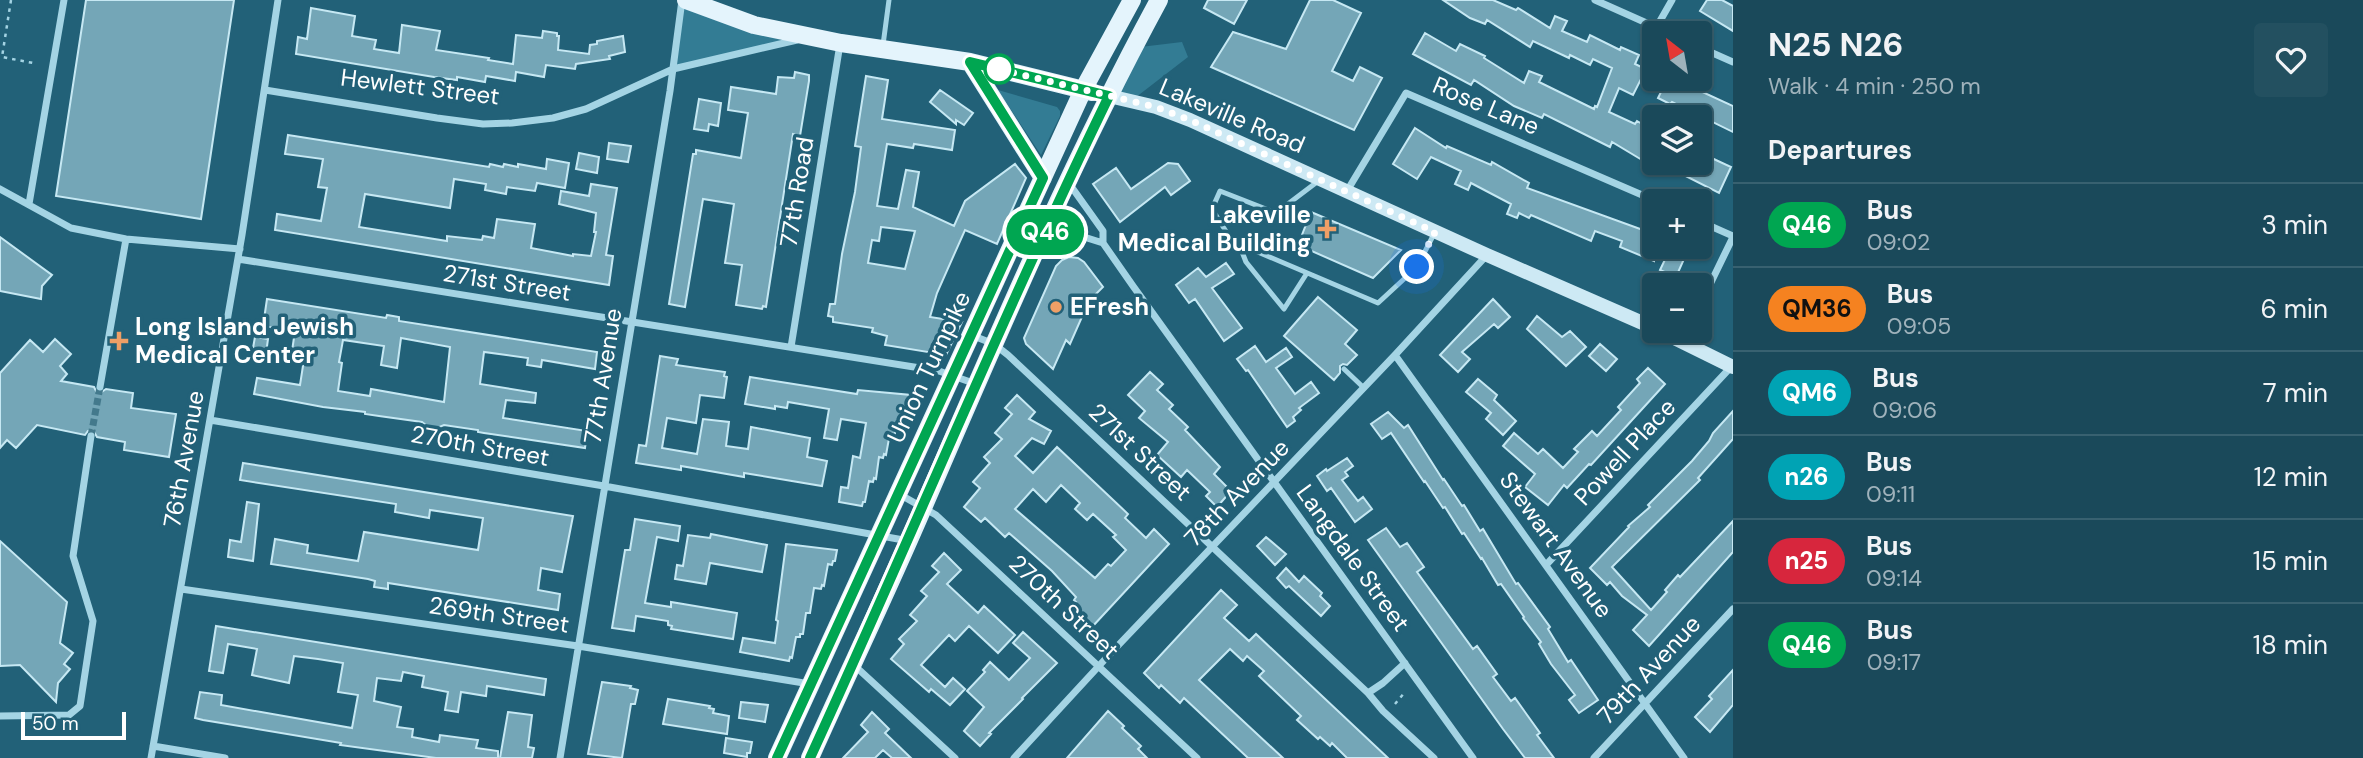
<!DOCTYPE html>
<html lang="en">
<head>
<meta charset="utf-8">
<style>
	:root { --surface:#1a495a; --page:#235060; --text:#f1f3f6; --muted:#9fb2bb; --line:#386170 }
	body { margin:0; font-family:"DM Sans",sans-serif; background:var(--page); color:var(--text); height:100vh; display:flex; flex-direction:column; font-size:26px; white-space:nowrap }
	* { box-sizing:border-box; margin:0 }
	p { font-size:23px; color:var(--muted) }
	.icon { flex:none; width:38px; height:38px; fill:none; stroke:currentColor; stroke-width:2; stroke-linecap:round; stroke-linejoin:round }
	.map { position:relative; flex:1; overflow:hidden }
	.details { display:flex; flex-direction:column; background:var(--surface); width:630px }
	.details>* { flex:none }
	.badge { padding:0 14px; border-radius:23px; font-size:24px; line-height:46px }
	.needle { width:46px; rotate:329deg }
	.controls { position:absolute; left:1642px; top:21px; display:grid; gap:14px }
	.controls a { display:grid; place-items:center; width:70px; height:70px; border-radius:7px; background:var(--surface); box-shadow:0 2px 5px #0004,0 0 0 2px var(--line); font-size:35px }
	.scale { position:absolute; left:21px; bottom:18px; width:105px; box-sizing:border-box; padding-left:7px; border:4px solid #fff; border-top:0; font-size:19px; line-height:24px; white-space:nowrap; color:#fff; -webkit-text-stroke:5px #226178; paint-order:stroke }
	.you { position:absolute; width:35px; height:35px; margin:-18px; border:5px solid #fff; border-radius:50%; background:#1a73e8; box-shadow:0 0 0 10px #1a73e833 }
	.map>.badge { position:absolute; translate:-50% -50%; box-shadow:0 0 0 4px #fff }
	h2 { padding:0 35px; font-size:26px; line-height:63px }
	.round { display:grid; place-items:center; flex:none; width:74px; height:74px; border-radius:7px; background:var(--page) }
	.head { display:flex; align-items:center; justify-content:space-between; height:119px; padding:0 35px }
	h1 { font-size:33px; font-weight:700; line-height:52px }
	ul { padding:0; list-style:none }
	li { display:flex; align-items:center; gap:21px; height:84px; padding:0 35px; border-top:2px solid var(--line) }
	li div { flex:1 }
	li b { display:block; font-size:26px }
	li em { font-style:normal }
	li .badge { min-width:77px; font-weight:700; text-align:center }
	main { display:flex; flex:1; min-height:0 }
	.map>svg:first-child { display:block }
</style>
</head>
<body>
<main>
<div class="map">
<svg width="1733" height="758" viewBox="0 0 1733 758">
	<rect width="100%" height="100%" fill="#226178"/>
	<path fill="#337c94" d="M 682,0 L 808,37 L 673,69 Z
		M 1182,42 L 1188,57 L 1131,101 L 1108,95 L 1132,48 Z
		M 998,90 L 1057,107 L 1060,111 L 1060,116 L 1041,155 Z"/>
	<path fill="#74a6b7" stroke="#c6e8f3" stroke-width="2" fill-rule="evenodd" d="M 86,0 L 234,0 L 201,219 L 56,196 Z
		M 1208,0 L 1247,0 L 1234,24 L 1204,8 Z
		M 1310,0 L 1333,0 L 1361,13 L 1332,71 L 1353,81 L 1360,67 L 1382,78 L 1354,130 L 1211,67 L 1233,32 L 1286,49 Z
		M 1443,0 L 1493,0 L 1516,10 L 1518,8 L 1550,28 L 1555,16 L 1567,21 L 1562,31 L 1587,42 L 1590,35 L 1620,50 L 1621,47 L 1639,55 L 1635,64 L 1654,73 L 1654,79 L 1703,79 L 1698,90 L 1733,106 L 1733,132 L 1672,102 L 1670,104 L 1658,98 L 1662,90 L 1641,79 L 1633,95 L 1619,88 L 1609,112 L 1635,124 L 1637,121 L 1654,131 L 1654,160 L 1650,158 L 1647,163 L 1612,142 L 1610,147 L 1544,114 L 1542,118 L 1514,106 L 1474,80 L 1471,85 L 1413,54 L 1425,33 L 1456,51 L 1460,44 L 1485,56 L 1484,58 L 1524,83 L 1529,71 L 1542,76 L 1539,82 L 1594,109 L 1595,106 L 1597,107 L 1612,68 L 1593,59 L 1590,65 L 1570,55 L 1569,58 L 1533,41 L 1530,47 L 1487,20 L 1485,24 L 1470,18 Z
		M 1707,0 L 1722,0 L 1733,6 L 1733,31 L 1700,11 Z
		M 311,8 L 355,16 L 352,36 L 376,40 L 374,49 L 399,53 L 402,25 L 440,31 L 436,50 L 489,58 L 488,60 L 513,64 L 516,35 L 542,38 L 543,31 L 557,33 L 557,36 L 559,36 L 558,50 L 589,54 L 590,45 L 597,44 L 597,41 L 623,36 L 625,52 L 609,56 L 610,59 L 576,64 L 575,69 L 546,65 L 544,77 L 516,72 L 515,81 L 486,76 L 485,82 L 457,77 L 457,80 L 434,77 L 296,54 L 298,37 L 307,39 Z
		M 795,72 L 809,75 L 809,81 L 800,136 L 793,134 L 766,307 L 763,306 L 762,309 L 736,305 L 742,265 L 725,263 L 734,204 L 703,199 L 685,307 L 669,304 L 693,154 L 696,154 L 696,150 L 741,158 L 748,113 L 728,110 L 731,87 L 776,94 L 778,77 L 794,78 Z
		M 866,76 L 888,80 L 882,119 L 955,130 L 952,150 L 914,144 L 913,148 L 887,144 L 877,206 L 898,209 L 906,170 L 919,172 L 913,207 L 954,226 L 965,201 L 1015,164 L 1026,178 L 997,244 L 965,230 L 937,293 L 930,317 L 962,322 L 946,355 L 885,345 L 887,336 L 872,332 L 873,328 L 833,322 L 833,317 L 828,316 L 830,304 L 835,304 L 842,254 L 855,192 L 861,147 L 855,146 ZM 881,227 L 915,231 L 905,269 L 868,263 L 872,240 L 879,241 Z
		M 940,90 L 973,113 L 964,125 L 956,120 L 956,124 L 930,102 Z
		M 699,99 L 721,103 L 718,126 L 709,124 L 708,131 L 694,129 Z
		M 1415,128 L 1446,148 L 1447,146 L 1491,165 L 1492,162 L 1529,183 L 1527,188 L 1654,234 L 1654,261 L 1620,247 L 1622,241 L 1595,231 L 1591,241 L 1531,215 L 1529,218 L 1519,213 L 1517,218 L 1507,214 L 1511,204 L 1471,183 L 1468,190 L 1455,184 L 1461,171 L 1431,157 L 1417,179 L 1393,164 Z
		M 288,135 L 489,167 L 490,164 L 503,167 L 504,164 L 518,167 L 518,164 L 546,169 L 547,159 L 569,163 L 565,188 L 537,183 L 535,191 L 507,187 L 506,194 L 485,190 L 486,184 L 454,179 L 450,208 L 365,194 L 359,227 L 447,241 L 447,236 L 482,240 L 483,236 L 494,238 L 497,219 L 535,224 L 531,248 L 573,256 L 573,254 L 591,256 L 596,232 L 594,232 L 596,213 L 559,204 L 561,191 L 589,196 L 591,184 L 617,188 L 606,255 L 613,256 L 609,285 L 275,230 L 277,214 L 321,221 L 327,188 L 318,187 L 323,159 L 285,154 Z
		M 609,143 L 631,146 L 628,162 L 607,159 Z
		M 579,153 L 599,157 L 597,173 L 576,169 Z
		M 1703,154 L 1731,167 L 1719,193 L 1660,163 L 1699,163 Z
		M 1168,163 L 1178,164 L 1190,181 L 1171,195 L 1165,187 L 1120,222 L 1093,184 L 1116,168 L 1131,189 Z
		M 1311,212 L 1401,250 L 1373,278 L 1298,245 Z
		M 0,237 L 52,275 L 42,286 L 41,299 L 0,291 Z
		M 1671,247 L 1680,247 L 1688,250 L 1676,277 L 1660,270 Z
		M 1069,257 L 1078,258 L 1084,262 L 1103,287 L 1083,307 L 1085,310 L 1070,344 L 1066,340 L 1053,369 L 1026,344 L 1024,338 L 1056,266 L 1062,260 Z
		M 1226,263 L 1234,274 L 1212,288 L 1242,328 L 1224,341 L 1195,299 L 1189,303 L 1176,285 L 1198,268 L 1206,277 Z
		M 1318,297 L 1357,330 L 1345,344 L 1357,355 L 1347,365 L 1343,364 L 1340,366 L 1340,373 L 1334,380 L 1284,336 Z
		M 267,299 L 386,318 L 387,315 L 399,317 L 399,321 L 597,352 L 595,369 L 542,360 L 541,367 L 527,365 L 528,358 L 484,352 L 480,384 L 536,393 L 535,403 L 506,400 L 503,418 L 587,431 L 585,448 L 484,433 L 478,432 L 478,430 L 444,425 L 437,428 L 427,426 L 422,422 L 379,416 L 365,414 L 365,412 L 323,407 L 254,394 L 257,378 L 300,385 L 305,353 L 292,351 L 295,331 L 263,326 ZM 401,338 L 450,347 L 444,402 L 371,389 L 370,396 L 338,391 L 342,363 L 339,362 L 343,340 L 384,346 L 381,365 L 397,368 Z
		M 1493,299 L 1510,317 L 1498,328 L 1494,324 L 1462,352 L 1470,359 L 1458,372 L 1440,355 Z
		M 1537,316 L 1562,337 L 1570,331 L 1586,347 L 1566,366 L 1527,329 Z
		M 255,337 L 268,339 L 265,361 L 251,359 Z
		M 55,339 L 71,354 L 60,366 L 67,374 L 61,381 L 94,387 L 96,391 L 100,393 L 106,389 L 133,393 L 131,408 L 176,414 L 169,457 L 124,450 L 125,442 L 97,437 L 93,430 L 88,431 L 85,435 L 37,425 L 16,448 L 7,440 L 0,448 L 0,373 L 30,340 L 43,352 Z
		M 1600,344 L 1617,359 L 1606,371 L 1589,356 Z
		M 1255,346 L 1266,362 L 1286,348 L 1292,357 L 1276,368 L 1295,394 L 1311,382 L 1319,393 L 1299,408 L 1301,410 L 1293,417 L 1295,421 L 1287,427 L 1248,370 L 1246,371 L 1237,359 Z
		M 660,356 L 678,359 L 676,365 L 725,372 L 724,376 L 727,377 L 724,398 L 700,395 L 696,423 L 667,418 L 662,448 L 697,454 L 703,419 L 729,422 L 726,446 L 748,449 L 751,427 L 810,438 L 807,457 L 827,461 L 822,486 L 744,473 L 744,477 L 681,466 L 681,470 L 636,463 L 639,445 L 646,446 Z
		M 1648,368 L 1665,384 L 1591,465 L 1589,464 L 1567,488 L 1564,485 L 1548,505 L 1525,487 L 1535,474 L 1503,446 L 1514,433 L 1538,454 L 1543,449 L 1563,468 L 1578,452 L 1574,449 L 1592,431 L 1597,436 L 1621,410 L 1618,407 L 1640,383 L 1637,379 Z
		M 1150,372 L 1163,384 L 1157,390 L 1173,405 L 1169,409 L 1188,427 L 1185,430 L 1220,467 L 1214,474 L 1231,491 L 1217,507 L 1206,496 L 1210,492 L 1187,470 L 1181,477 L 1157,455 L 1168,442 L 1139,418 L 1145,411 L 1128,395 Z
		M 750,377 L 857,394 L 858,390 L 911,395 L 908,407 L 906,406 L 905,410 L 902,410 L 898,431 L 895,430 L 895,434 L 890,433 L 886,455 L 884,454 L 883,458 L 879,457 L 876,479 L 874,478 L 873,482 L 869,481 L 865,502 L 863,502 L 862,506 L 839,502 L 841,487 L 848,488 L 853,456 L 860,458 L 866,423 L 841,419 L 837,440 L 824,438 L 829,409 L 788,402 L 787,408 L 775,406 L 775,409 L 745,404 Z
		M 1478,379 L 1497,395 L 1494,400 L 1516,421 L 1503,435 L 1486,419 L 1491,413 L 1466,392 Z
		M 1017,395 L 1035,412 L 1029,419 L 1051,431 L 1044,444 L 1032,438 L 1015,456 L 1033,473 L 1057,447 L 1128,514 L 1125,518 L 1146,538 L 1154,529 L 1169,544 L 1092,627 L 1072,609 L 1072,606 L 1076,602 L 1074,600 L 1076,597 L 1052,571 L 1009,533 L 1005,537 L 985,518 L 981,522 L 964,507 L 980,488 L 973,482 L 990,463 L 984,457 L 1002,439 L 995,433 L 1012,414 L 1005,408 ZM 1061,485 L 1080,503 L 1075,509 L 1087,520 L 1093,514 L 1116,535 L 1113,537 L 1126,550 L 1111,566 L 1108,564 L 1095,578 L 1015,509 L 1033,489 L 1046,502 Z
		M 1733,411 L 1733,439 L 1698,478 L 1700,480 L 1612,567 L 1651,610 L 1667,592 L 1665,590 L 1678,575 L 1680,577 L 1733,521 L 1733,552 L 1649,646 L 1633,630 L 1647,615 L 1622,596 L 1610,582 L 1607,585 L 1590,568 L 1629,527 L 1628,526 L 1650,507 L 1648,505 L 1692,461 L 1709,441 L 1713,433 Z
		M 1388,412 L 1404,428 L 1408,425 L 1443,480 L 1444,479 L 1462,506 L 1464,505 L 1480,531 L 1483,529 L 1516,584 L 1518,583 L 1550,627 L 1548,629 L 1568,662 L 1571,660 L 1598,700 L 1579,713 L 1569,700 L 1575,695 L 1551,664 L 1539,644 L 1541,642 L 1523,618 L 1524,617 L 1501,584 L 1498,585 L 1482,558 L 1481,559 L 1464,533 L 1462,534 L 1445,507 L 1443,508 L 1425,481 L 1424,482 L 1391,433 L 1382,439 L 1371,424 Z
		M 1347,458 L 1353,466 L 1345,472 L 1348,476 L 1342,480 L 1358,501 L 1363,497 L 1372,509 L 1355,522 L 1331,488 L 1327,491 L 1317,476 L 1326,469 L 1327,471 Z
		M 243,463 L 573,516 L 562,572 L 541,568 L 538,590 L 560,594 L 558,610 L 388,583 L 388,589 L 374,587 L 375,581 L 368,579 L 271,564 L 275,539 L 308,545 L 307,553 L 358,561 L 364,532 L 478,550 L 483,518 L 430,510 L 429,518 L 395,512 L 396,504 L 240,480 Z
		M 247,502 L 259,504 L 253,561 L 228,557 L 230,540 L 241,542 Z
		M 635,519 L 680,526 L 678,541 L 657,537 L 645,603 L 671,607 L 671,602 L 737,613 L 733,639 L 671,629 L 672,626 L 668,625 L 668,621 L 636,616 L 634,631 L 612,628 L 625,550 L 630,550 Z
		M 1386,528 L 1400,547 L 1407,543 L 1424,567 L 1417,572 L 1473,649 L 1477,646 L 1497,674 L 1493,677 L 1511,701 L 1515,698 L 1540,733 L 1537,735 L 1554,758 L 1525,758 L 1503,729 L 1368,540 Z
		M 711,534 L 767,545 L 762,572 L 710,563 L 706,584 L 675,579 L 677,565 L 683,566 L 688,535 L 710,538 Z
		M 1266,537 L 1286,554 L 1275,565 L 1257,546 Z
		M 0,541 L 67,602 L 60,643 L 73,653 L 64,664 L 70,669 L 58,683 L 56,702 L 20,665 L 0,666 Z
		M 786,544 L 837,550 L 835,561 L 833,561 L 832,565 L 828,564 L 824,586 L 822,585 L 821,589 L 814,588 L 810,613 L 806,613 L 803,634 L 800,634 L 800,637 L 796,637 L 792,658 L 790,657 L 789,661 L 740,652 L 743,638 L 775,643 L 778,621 L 776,620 Z
		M 944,553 L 961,570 L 947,584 L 978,613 L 984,606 L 1015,635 L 998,653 L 969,626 L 955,641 L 949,635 L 921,665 L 945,687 L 953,678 L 965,689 L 950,705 L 931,689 L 929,692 L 891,659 L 904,644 L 899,639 L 917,621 L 910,615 L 927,596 L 921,591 L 939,572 L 932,566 Z
		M 1286,568 L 1299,582 L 1304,576 L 1322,593 L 1320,596 L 1330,606 L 1321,616 L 1289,586 L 1286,588 L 1277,578 Z
		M 1221,590 L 1237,605 L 1224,618 L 1249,641 L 1256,634 L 1388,758 L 1347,758 L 1332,743 L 1330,746 L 1320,737 L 1318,739 L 1297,720 L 1301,716 L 1259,676 L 1264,671 L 1247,656 L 1243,661 L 1230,649 L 1199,680 L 1283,758 L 1248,758 L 1184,698 L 1180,703 L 1161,685 L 1159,688 L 1144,673 Z
		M 216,626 L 546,679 L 544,695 L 487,686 L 486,696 L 461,692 L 458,712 L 445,710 L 448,692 L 422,687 L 424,676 L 403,672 L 401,681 L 377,678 L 374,701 L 401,707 L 397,727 L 413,729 L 412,737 L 439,742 L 440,735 L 478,740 L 476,748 L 498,751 L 498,758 L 436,758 L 340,745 L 341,743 L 203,720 L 195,718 L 200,692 L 222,695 L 221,705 L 352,728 L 358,695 L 338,692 L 343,663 L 318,659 L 294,656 L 289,683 L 252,675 L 257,649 L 228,644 L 223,673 L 209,671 Z
		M 1023,632 L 1057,663 L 1022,698 L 1023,699 L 989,733 L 991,734 L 980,746 L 964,731 L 984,707 L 967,691 L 985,672 L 983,670 L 990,662 L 1009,680 L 1030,658 L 1013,643 Z
		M 1733,670 L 1733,705 L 1710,732 L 1695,717 L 1712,699 L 1709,696 Z
		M 602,682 L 631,686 L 630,688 L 638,690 L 635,704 L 631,704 L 622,758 L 588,754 Z
		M 668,699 L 710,706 L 709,708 L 714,709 L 713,713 L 729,716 L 727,734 L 663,724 Z
		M 741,702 L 768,705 L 765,722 L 739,718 Z
		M 1108,711 L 1124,726 L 1122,728 L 1141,746 L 1138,749 L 1147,758 L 1067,758 Z
		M 508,712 L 532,715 L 528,747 L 534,748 L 532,758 L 500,758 Z
		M 872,712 L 889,729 L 885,733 L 911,758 L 892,758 L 883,750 L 875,758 L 843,758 L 868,732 L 861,725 Z
		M 726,738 L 752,742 L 750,753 L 747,753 L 747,757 L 724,753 Z"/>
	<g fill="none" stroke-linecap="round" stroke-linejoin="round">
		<path stroke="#43798c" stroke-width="7" stroke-dasharray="7 3.5" stroke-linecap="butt" d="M 91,436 L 100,387"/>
		<path stroke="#a4d4e4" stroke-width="2.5" stroke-dasharray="3.5 5" stroke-linecap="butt" d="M 11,0 L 2,57 L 33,63
			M 1395,704 L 1405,692"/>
		<path stroke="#a4d4e4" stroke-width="5" d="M 883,45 L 889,0
			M 1317,182 L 1276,213 L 1220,191 L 1212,209 L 1232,241 L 1378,303 L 1417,267 L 1435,232
			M 1276,213 L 1299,222
			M 1239,244 L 1246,262 L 1284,309 L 1307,273
			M 1344,369 L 1364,388"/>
		<path stroke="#a4d4e4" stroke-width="7" d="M 1595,0 L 1669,33
			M 1656,28 L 1672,0
			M 1699,47 L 1733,62
			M 265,90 L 437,118 L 483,124 L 512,123 L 553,118 L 586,109 L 673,69 L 797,40
			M 1068,182 L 1103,231 L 1103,243 L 1133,286 L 1473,758
			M 0,189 L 71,228 L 126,239 L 240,249
			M 1347,191 L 1406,93 L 1656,201
			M 29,204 L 64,0
			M 1699,221 L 1733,236
			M 1042,240 L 1084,237 L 1103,243
			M 238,259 L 939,371 L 976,384
			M 1699,307 L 1733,237
			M 971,335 L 994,344 L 1008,355 L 1368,693 L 1383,683 L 1405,663
			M 1683,341 L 1687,331
			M 791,347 L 840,44
			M 1395,355 L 1684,758
			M 100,387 L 126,239
			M 210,420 L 604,486 L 909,541
			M 899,494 L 936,515 L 1197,758
			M 1546,565 L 1731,367
			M 181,589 L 578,646 L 810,684
			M 855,666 L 955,758
			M 1368,693 L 1383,711 L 1434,758
			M 0,716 L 69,715 L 80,706 L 93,621 L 73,556 L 91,436
			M 153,746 L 225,758
			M 151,758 L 242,235 L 278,0
			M 560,758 L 670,91 L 682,0
			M 1014,758 L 1109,655 L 1395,355 L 1487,255
			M 1594,758 L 1733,609"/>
		<path stroke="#cde9f4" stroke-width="14" d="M 1109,96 L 1156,107 L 1190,120 L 1487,255 L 1654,328
			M 1660,331 L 1733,367"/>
		<path stroke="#e4f4fc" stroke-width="18" d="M 686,0 L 754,25 L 841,43 L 970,62 L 1092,92
			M 970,62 L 1043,178
			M 777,758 L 1083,90 L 1132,0
			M 810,758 C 847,675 887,592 923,508 C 997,337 1070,164 1159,0"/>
	</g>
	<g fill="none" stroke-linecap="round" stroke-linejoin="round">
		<g stroke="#fff" stroke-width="16">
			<path id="line" d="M 777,758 L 1043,178 L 970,62 L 1109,96 C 1003,314 911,538 810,758"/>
		</g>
		<use href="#line" stroke="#00a651" stroke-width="10"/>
		<path stroke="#fff" stroke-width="7" stroke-dasharray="0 12.6" d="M 999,69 L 994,68 L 1156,107 L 1190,120 L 1435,232 L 1417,267"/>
	</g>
	<circle fill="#fff" stroke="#00a651" stroke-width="3.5" cx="999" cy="69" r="14"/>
	<g fill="#ef9f66" stroke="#226178" stroke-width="2.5">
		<path d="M1323.5 218.5h7v7h7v7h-7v7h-7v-7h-7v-7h7z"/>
		<circle cx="1056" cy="307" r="7"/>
		<path d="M115.5 330.5h7v7h7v7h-7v7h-7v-7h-7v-7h7z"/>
	</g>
	<g text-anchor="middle" stroke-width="7" stroke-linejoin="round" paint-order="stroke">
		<g font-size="24" fill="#fff" stroke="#226178">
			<text transform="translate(420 87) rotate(7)" y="8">Hewlett Street</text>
			<text transform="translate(1486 106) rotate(23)" y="8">Rose Lane</text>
			<text transform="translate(1232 116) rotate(23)" y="8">Lakeville Road</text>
			<text transform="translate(797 192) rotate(-81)" y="8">77th Road</text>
			<text transform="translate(507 283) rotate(9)" y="8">271st Street</text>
			<text transform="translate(929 367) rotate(-65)" y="8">Union Turnpike</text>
			<text transform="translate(603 376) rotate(-81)" y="8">77th Avenue</text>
			<text transform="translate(480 446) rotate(10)" y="8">270th Street</text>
			<text transform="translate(1140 452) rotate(43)" y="8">271st Street</text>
			<text transform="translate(1625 452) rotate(-47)" y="8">Powell Place</text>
			<text transform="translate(184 459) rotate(-80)" y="8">76th Avenue</text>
			<text transform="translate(1237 493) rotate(-46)" y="8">78th Avenue</text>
			<text transform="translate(1556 545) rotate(54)" y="8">Stewart Avenue</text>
			<text transform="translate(1353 558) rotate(54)" y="8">Langdale Street</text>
			<text transform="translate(1064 607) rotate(43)" y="8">270th Street</text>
			<text transform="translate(499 615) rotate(8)" y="8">269th Street</text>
			<text transform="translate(1649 670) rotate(-47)" y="8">79th Avenue</text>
		</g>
		<g font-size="24" font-weight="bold" fill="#fff" stroke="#226178" text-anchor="start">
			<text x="1311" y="223" text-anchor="end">Lakeville<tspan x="1311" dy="28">Medical Building</tspan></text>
			<text x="1070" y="315">EFresh</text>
			<text x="135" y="335">Long Island Jewish<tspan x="135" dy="28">Medical Center</tspan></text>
		</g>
	</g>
</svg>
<div class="controls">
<a><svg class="needle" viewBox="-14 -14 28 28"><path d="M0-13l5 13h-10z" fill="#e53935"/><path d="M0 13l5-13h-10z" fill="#9fb2bb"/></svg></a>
<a><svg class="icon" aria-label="layers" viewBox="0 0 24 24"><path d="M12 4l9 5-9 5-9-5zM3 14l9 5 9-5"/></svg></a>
<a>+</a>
<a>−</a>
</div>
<div class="scale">50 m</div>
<div class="you" style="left:1417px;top:267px"></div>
<b class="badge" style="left:1045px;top:232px;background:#00a651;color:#fff">Q46</b>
</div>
<section class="details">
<div class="head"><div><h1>N25 N26</h1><p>Walk · 4 min · 250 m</p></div><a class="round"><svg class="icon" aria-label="heart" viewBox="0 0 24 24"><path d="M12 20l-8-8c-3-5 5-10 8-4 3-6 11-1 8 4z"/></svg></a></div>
<h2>Departures</h2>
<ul>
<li><span class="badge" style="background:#00a651;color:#fff">Q46</span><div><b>Bus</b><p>09:02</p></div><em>3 min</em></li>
<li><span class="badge" style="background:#f58220;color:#111">QM36</span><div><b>Bus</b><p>09:05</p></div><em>6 min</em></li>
<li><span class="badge" style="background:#00a3b4;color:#fff">QM6</span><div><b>Bus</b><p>09:06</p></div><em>7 min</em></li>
<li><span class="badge" style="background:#00a3b4;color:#fff">n26</span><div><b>Bus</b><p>09:11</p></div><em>12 min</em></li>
<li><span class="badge" style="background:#d7263d;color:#fff">n25</span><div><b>Bus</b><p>09:14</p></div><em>15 min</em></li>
<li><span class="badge" style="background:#00a651;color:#fff">Q46</span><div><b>Bus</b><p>09:17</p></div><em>18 min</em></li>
</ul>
</section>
</main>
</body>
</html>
